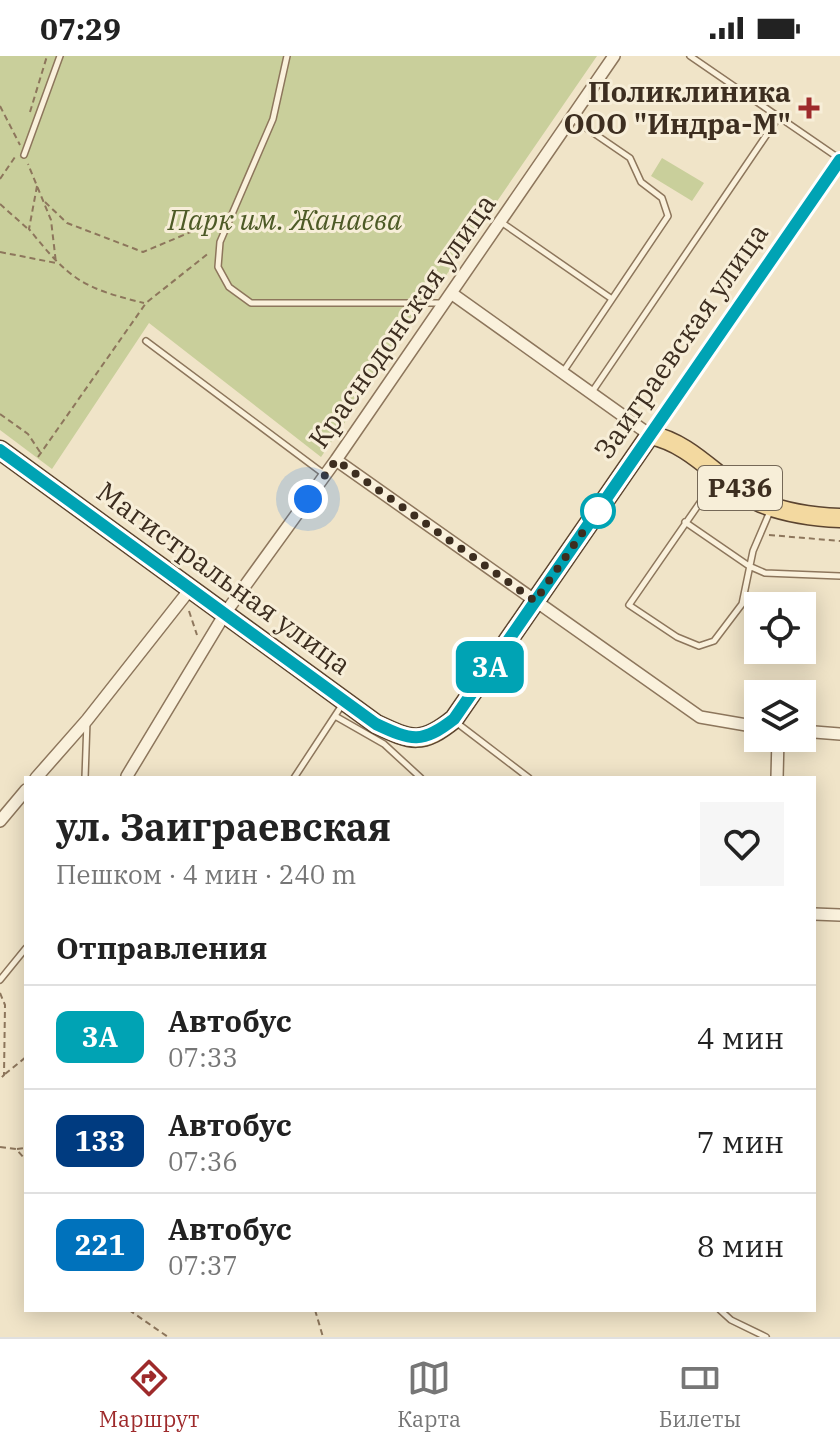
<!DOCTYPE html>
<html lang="ru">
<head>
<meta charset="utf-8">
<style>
	:root { --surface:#fff; --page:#f6f6f6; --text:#222; --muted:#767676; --line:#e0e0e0; --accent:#9e2a2b }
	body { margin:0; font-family:"IBM Plex Serif",serif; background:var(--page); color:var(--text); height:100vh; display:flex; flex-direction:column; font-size:30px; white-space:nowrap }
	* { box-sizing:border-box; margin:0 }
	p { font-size:26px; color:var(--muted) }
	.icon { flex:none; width:44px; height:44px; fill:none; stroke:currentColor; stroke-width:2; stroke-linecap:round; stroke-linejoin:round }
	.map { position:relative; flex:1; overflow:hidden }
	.sheet { position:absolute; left:24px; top:720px; width:792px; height:536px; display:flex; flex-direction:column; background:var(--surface); border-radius:0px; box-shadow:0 4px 20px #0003 }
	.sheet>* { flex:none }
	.badge { padding:0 16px; border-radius:12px; font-size:28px; line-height:52px }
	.fabs { position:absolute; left:744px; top:536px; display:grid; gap:16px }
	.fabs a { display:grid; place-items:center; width:72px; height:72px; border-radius:0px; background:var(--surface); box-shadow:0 4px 20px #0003; font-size:40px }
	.you { position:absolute; width:40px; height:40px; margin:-20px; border:6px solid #fff; border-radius:50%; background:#1a73e8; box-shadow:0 0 0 12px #1a73e833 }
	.map>.badge { position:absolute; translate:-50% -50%; box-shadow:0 0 0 4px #fff }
	h2 { padding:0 32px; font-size:30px; line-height:72px }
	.round { display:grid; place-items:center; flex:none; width:84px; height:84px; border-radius:0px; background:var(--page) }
	.overview { display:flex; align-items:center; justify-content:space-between; height:136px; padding:0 32px }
	h1 { font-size:38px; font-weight:700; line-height:60px }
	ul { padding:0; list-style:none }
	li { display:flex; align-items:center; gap:24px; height:104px; padding:0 32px; border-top:2px solid var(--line) }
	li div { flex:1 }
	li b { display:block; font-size:30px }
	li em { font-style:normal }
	li .badge { min-width:88px; font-weight:700; text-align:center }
	.status { display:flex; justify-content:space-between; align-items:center; height:56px; padding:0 40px; background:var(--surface); direction:ltr }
	.status svg { height:22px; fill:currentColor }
	.dock { display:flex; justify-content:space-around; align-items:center; height:112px; border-top:2px solid var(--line); background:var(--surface); font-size:22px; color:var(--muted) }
	.dock a { display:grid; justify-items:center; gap:4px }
	.dock .current { color:var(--accent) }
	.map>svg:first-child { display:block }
</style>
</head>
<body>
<div class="status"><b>07:29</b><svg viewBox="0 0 49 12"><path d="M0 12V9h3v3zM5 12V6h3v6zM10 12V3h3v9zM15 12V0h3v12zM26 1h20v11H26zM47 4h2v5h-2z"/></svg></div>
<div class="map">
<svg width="840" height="1281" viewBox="0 0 840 1281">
	<rect width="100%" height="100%" fill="#f0e4c8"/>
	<path fill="#c9cf9b" d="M 0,0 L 597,0 L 321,401 L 149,267 L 52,413 L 0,374 Z
		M 662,102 L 704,127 L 692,145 L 651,120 Z"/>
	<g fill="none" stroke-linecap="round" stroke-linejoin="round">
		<g stroke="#8d765c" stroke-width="8">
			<path id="service" d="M 287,0 L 273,63 L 220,186 L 218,211 L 229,231 L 251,247 L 443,247
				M 690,0 L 840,103
				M 24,99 L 60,0
				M 501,166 L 612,243
				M 146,285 L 324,418
				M 563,316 L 668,160 L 662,142 L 641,126 L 630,102 L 573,63
				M 592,336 L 778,62
				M 717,422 L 629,549 L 677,581 L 699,590 L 714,585 L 742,548 L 753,495 L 771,453
				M 685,466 L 749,510 L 765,517 L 840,520
				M 335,660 L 384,688 L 421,722
				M 457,667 L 529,722
				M 85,722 L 87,665
				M 294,722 L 342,649
				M 0,924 L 26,892
				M 720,1254 L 731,1264 L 766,1281"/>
		</g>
		<g stroke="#8d765c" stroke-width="14">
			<path id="minor" d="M 451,237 L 650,379 L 840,104
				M 336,404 L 700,661 L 758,671
				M 802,675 L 840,678
				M 127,720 L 226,556 L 336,404 L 614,0
				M 36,722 L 87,664 L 191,532
				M 777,722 L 778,682
				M 0,765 L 26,734
				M 814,858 L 840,859"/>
		</g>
		<g stroke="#5b4430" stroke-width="21">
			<path id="primary" d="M 0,394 L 376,668 C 412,685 422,689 454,663 L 650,379 C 695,388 721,429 761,447 C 786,457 814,461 840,462"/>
		</g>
		<path stroke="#8d765c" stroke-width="2" stroke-dasharray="6 4" stroke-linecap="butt" d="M 0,50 L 20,89
			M 30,56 L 47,0
			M 0,123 L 15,101
			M 37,130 L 29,173 C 69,223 82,232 144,247
			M 45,146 L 67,167 L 143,196 L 222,163
			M 0,148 L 28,173
			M 0,196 L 56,207 L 51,164 L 28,108
			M 0,358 L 28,378 L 40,396
			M 38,401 L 146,247 L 210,196
			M 769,479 L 840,485
			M 189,555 L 197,579
			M 0,937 L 5,949 L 4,1019 L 0,1023
			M 5,1018 L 26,1001
			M 0,1091 L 16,1093 L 26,1104
			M 17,1093 L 26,1092
			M 129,1254 L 168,1281
			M 315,1254 L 323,1281"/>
		<use href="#service" stroke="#faf1dc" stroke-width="5"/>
		<use href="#minor" stroke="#faf1dc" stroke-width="11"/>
		<use href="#primary" stroke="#f3d9a0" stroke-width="18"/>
	</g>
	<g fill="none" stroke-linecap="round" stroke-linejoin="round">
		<g stroke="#fff" stroke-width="18">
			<path id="line" d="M 0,394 L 376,668 C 412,685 422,688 454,663 L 840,104"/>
		</g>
		<use href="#line" stroke="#00a3b4" stroke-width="12"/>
		<path stroke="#3d2e20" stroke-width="8" stroke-dasharray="0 14.4" d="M 308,443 L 336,404 L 535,545 L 601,450 L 598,455"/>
	</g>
	<path fill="#9e2a2b" stroke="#f7eed8" stroke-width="3" d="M805 40h8v8h8v8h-8v8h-8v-8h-8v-8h8z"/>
	<circle fill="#fff" stroke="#00a3b4" stroke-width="4" cx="598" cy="455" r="16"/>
	<g text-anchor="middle" stroke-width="6" stroke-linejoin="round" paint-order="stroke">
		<rect fill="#f7eed8" stroke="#756857" stroke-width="2" x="698" y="410" width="84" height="44" rx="6"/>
		<g font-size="26" font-weight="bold" fill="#3d2e20">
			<text x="740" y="441">P436</text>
		</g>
		<g font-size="28" font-weight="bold" fill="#3d2e20" stroke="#f7eed8" text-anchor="end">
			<text x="791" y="46">Поликлиника<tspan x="791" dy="32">ООО "Индра-М"</tspan></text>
		</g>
		<g font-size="28" font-style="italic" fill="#4d5a26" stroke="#f7eed8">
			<text x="285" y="174">Парк им. Жанаева</text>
		</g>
		<g font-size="28" fill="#3d2e20" stroke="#f7eed8">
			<text transform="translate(402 265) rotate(-55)" y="10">Краснодонская улица</text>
			<text transform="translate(681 285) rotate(-55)" y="10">Заиграевская улица</text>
			<text transform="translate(224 522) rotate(36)" y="10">Магистральная улица</text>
		</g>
	</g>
</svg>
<div class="fabs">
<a><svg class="icon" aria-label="locate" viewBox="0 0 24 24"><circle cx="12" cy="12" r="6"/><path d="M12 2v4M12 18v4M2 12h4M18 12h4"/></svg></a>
<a><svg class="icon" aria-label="layers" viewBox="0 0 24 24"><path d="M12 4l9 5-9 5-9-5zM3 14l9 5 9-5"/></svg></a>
</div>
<div class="you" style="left:308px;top:443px"></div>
<b class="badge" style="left:490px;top:611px;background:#00a3b4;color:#fff">3А</b>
<section class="sheet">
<div class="overview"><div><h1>ул. Заиграевская</h1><p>Пешком · 4 мин · 240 m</p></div><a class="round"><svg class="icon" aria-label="heart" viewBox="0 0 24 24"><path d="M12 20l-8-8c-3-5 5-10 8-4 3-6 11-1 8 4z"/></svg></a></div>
<h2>Отправления</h2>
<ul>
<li><span class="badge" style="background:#00a3b4;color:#fff">3А</span><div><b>Автобус</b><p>07:33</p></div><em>4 мин</em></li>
<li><span class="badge" style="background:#003b80;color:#fff">133</span><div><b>Автобус</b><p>07:36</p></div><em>7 мин</em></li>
<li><span class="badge" style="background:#0072bc;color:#fff">221</span><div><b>Автобус</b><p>07:37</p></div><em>8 мин</em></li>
</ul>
</section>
</div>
<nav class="dock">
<a class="current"><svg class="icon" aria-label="directions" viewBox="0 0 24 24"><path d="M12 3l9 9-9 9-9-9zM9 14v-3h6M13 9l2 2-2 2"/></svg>Маршрут</a>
<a><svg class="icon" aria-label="map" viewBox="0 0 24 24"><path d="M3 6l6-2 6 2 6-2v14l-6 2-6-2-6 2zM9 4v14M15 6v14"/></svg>Карта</a>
<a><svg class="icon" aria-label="tickets" viewBox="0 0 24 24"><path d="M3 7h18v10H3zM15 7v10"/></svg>Билеты</a>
</nav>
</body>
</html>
